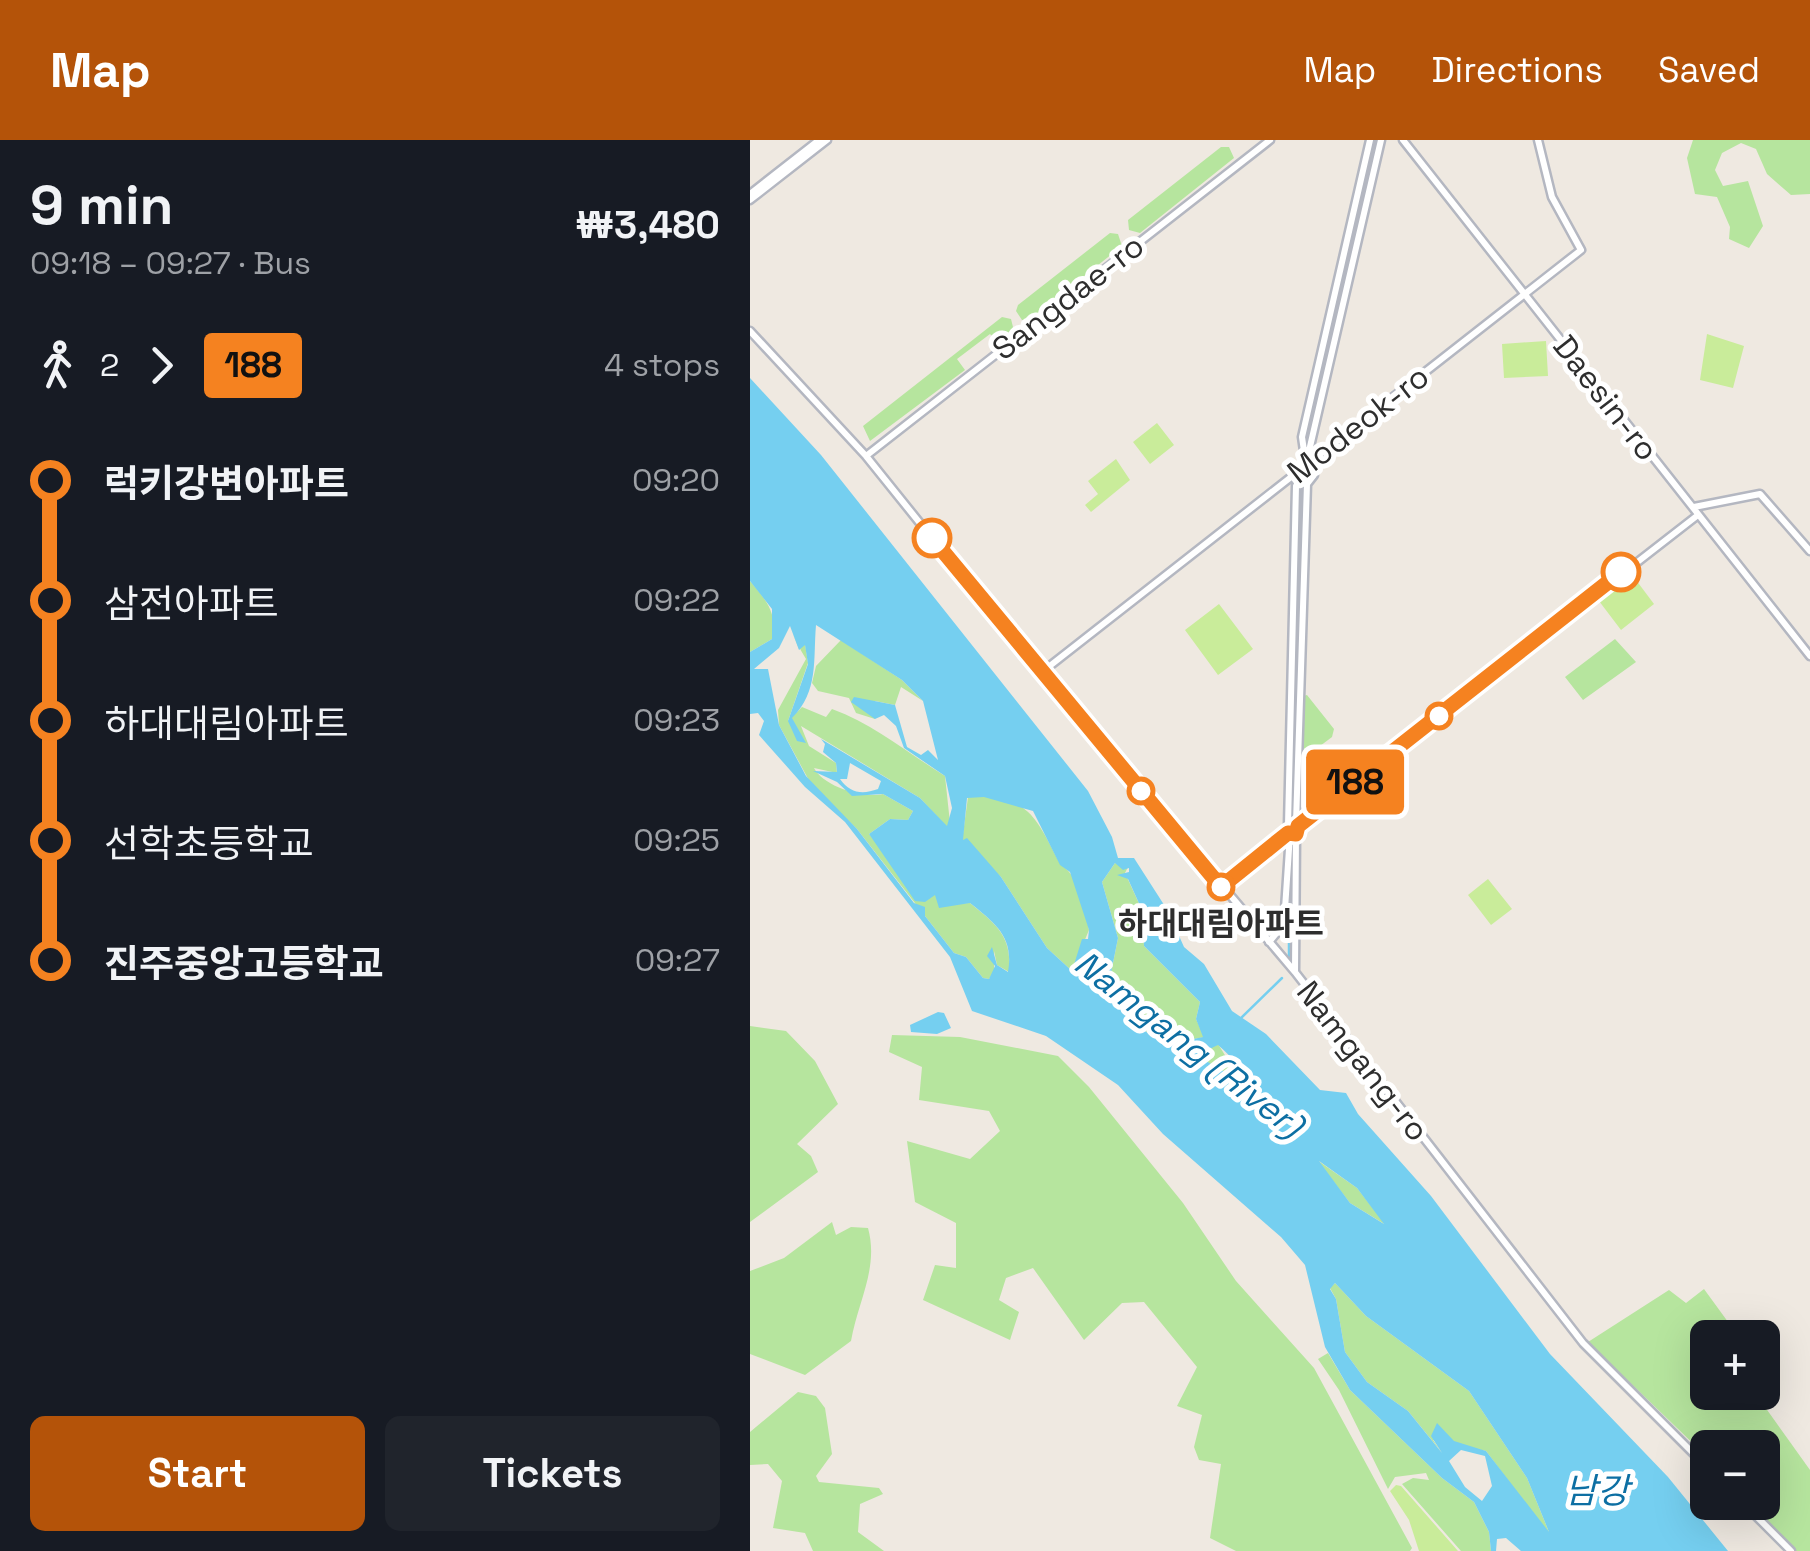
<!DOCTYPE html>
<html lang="en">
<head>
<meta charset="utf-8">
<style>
	:root { --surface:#171b24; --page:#20242c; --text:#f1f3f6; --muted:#9ea1a6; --accent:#b45309 }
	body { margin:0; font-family:"Space Grotesk","Noto Sans KR",sans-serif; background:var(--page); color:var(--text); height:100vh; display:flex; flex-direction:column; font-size:38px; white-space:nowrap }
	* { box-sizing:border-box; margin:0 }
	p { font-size:32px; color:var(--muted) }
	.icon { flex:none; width:55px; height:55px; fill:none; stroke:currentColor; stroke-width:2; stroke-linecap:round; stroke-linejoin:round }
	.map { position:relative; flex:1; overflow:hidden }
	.side { display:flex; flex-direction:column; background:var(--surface); width:750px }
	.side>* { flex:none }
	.badge { padding:0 20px; border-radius:8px; font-size:35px; line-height:65px }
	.buttons { position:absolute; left:940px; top:1180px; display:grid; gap:20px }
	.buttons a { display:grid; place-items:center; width:90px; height:90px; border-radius:15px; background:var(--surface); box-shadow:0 10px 40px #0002; font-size:50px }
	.map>.badge { position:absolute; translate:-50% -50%; box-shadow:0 0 0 5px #fff }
	.legs { display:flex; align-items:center; gap:15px; height:110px; padding:0 30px; font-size:32px }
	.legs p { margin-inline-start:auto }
	.head { display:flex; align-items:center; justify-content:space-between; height:170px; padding:0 30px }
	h1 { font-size:55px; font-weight:800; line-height:75px }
	.primary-button { display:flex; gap:20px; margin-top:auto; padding:20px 30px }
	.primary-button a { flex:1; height:115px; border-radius:15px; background:var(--accent); color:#fff; font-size:40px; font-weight:800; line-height:115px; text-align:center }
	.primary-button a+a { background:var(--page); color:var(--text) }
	ul { padding:0 30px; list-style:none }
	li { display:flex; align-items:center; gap:35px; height:120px; font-size:38px }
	li i { display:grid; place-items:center; width:15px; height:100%; margin:0 12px; background:currentColor }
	li i::after { content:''; width:25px; height:25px; margin:-12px; border:8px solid; border-radius:50%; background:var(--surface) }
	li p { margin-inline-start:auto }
	li:first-child i { background:linear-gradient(#0000 50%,currentColor 0) }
	li:last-child i { background:linear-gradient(currentColor 50%,#0000 0) }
	header { display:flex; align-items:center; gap:60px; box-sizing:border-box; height:140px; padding:0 50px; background:var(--accent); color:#fff }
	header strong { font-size:48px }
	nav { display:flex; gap:55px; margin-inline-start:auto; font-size:35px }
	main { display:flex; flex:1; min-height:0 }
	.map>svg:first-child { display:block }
</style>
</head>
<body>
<header>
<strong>Map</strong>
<nav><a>Map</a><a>Directions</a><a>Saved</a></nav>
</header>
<main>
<section class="side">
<div class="head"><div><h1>9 min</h1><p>09:18 – 09:27 · Bus</p></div><b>₩3,480</b></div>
<div class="legs"><svg class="icon" aria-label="walk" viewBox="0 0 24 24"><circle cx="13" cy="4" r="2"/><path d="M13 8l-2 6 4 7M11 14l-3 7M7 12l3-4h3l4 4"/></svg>2<svg class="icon" aria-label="forward" viewBox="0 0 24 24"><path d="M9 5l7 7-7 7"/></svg><b class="badge" style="background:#f58220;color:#111">188</b><p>4 stops</p></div>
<ul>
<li><i style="color:#f58220"></i><b>럭키강변아파트</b><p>09:20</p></li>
<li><i style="color:#f58220"></i><span>삼전아파트</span><p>09:22</p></li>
<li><i style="color:#f58220"></i><span>하대대림아파트</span><p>09:23</p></li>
<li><i style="color:#f58220"></i><span>선학초등학교</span><p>09:25</p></li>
<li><i style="color:#f58220"></i><b>진주중앙고등학교</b><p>09:27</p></li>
</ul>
<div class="primary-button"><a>Start</a><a>Tickets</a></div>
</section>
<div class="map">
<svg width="1060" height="1411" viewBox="0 0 1060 1411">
	<rect width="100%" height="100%" fill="#efe9e1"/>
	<path fill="#b6e59e" d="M 943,0 L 1060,0 L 1060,54 L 1041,55 L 1017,34 L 1006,9 L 991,3 L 972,13 L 965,30 L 973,46 L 998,41 L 1013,86 L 999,108 L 979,99 L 980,87 L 967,57 L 945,54 L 937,18 Z
		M 471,7 L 479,7 L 484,18 L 390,93 L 379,90 L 378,80 Z
		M 360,93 L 368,94 L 372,106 L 279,180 L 272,180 L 266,171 L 268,165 Z
		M 252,177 L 261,179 L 264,191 L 249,203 L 240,194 L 207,219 L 215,230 L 120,301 L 113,286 Z
		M 0,441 C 16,460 28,473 22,499 L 0,512 Z
		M 39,484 L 49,509 L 55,504 L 58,523 L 38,581 L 52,567 L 76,577 L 82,569 C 125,585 155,611 195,636 L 200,683 L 197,687 L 170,658 L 51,586 L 59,606 L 86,623 L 87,633 L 64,628 C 73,646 113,659 133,654 L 163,671 L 158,680 L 140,679 L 119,694 L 176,760 L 185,754 L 196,764 L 220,763 C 247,785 262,796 259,832 L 247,825 L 244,811 L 244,832 L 239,839 L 233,838 L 216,817 L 204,813 L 107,689 L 62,646 L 29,585 L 28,570 L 56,519 C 49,508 44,497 39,484 Z
		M 865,499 L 886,522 L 833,560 L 815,537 Z
		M 91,500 L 152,540 L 173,561 L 151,547 L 145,565 L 125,561 L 125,579 L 106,573 L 99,558 L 68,551 L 62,543 L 66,526 Z
		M 557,555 L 584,589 L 582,597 L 550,621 L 553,556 Z
		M 218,657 C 276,655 284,673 307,718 C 311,726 318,729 322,736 C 332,753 335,771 339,790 L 322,831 L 297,808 L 251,737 L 212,701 Z
		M 365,723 L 378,727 L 375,733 L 392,770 L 394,806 L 450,862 L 446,879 L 454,897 C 402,910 386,887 358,848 L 368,798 L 352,742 Z
		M 0,886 L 36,891 L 65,921 L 88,964 L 47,1004 L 61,1016 L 68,1032 L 0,1082 Z
		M 142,895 L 210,897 L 308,916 L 339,947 L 433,1063 L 486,1141 L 564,1228 L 662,1408 L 660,1411 L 486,1411 L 460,1398 L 471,1324 L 449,1320 L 444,1307 L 452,1275 L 427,1266 L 447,1227 L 394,1162 L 372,1163 L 334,1200 L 283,1128 L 256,1138 L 249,1160 L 269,1172 L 260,1200 L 173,1160 L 185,1125 L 206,1128 L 206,1083 L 165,1062 L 157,1001 L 220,1019 L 250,991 L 239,971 L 169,960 L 172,927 L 139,912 Z
		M 468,904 L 478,920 L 514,951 L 512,954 L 445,915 Z
		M 567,1020 L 607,1048 L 636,1085 L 600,1063 Z
		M 82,1082 L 86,1095 L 101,1087 L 118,1088 C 129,1128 108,1161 101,1201 L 55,1235 L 0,1214 L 0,1131 L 34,1118 Z
		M 585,1143 L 616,1176 L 719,1251 L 777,1338 L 801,1397 L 736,1311 L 683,1300 L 693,1314 L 658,1271 L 617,1242 L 595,1212 L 586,1159 L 580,1148 Z
		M 954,1149 L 989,1197 L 958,1198 L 958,1252 L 1005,1253 L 1060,1330 L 1060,1411 L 1045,1411 L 1000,1363 L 1012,1362 L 1012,1308 L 958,1308 L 957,1317 L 838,1202 L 919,1150 L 936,1163 Z
		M 578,1213 L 600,1250 L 692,1338 L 724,1362 L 739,1392 L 741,1411 L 711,1411 L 652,1344 L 663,1338 L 679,1340 L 676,1333 L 645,1337 L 638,1349 L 589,1250 L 568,1219 Z
		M 48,1252 L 66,1256 L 75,1268 L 82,1314 L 66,1336 L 69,1342 L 129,1348 L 133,1354 L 110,1364 L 108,1392 L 134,1411 L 63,1411 L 55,1393 L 23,1388 L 32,1341 L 18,1324 L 0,1325 L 0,1292 Z"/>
	<path fill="#c9ec9a" d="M 957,194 L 994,206 L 983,248 L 950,240 Z
		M 796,201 L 798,236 L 754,238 L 752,204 Z
		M 407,283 L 424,305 L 400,324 L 383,302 Z
		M 366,319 L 380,340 L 341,372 L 335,365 L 348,354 L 338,341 Z
		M 883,436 L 904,464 L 871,490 L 849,461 Z
		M 469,464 L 503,509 L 468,535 L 435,490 Z
		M 738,739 L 762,769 L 741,785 L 718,755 Z
		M 646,1345 L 651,1346 L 708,1411 L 669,1411 L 659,1380 L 640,1351 Z"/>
	<path fill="#75cff0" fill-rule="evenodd" d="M 0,238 L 71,315 L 338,651 L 362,697 L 368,718 L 384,718 L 418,771 L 434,807 L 454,824 L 482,871 L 516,894 L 570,950 L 596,953 L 608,974 L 681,1056 L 800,1214 L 918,1337 L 978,1411 L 771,1411 L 756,1398 L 747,1399 L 746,1411 L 741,1411 L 739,1392 L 724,1362 L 692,1338 L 600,1250 L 575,1207 L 555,1125 L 531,1097 L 413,994 L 368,945 L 296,896 L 222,871 L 200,817 L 95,682 L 55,647 L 9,595 L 14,581 L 8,573 L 0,574 L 0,512 L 22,499 L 22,469 L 0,441 ZM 40,486 L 49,510 L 55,505 L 58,524 L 38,581 L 47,601 L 56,603 L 42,578 C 69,551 63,520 66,485 L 152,540 L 173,561 L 188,620 L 178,610 L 171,615 L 157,607 L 145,565 L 104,557 L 101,562 L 125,579 L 134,575 L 146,586 L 154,608 L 195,636 L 202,668 L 197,686 L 170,658 L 71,599 L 75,604 L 73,612 L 86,623 L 87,632 L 63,631 L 87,642 L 102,656 L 133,654 L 163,671 L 158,680 L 140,679 L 119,694 L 165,761 L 175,762 L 185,755 L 189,768 L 220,763 C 246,784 264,797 258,832 L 247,825 L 242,807 L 237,816 L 245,826 L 239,839 L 233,838 L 216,817 L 204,813 L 175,776 L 175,767 L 164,763 L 107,689 L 56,636 L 29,585 L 18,529 L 4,529 L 29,508 ZM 100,623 L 131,641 L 128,649 C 112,655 100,653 90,639 L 97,639 ZM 234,657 L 283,671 L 310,725 L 320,732 L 339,790 L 338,799 L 332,799 L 322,831 L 297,808 L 251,737 L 217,698 L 213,700 L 217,658 ZM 365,723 L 373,730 L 379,728 L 379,732 L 367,735 L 378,739 L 392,770 L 394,806 L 450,862 L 446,879 L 453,897 C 401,910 386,887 358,848 L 368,798 L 352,742 ZM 468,905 C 479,914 506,943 512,954 L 446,915 ZM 569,1021 L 607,1048 L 634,1084 L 600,1063 ZM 585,1143 L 616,1176 L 719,1251 L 777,1338 L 799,1392 L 736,1311 L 704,1301 L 687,1283 L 681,1296 L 692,1313 L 658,1271 L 617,1242 L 595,1212 L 586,1159 L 580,1149 ZM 711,1310 L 735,1316 L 742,1346 L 732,1361 L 715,1347 L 699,1321 Z
		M 188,872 L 194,873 L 201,888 L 187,894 L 161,892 L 160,885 Z"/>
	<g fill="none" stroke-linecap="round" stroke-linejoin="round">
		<path stroke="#75cff0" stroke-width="2.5" d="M 601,107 L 627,0
			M 560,290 L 590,159
			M 549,438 L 552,359
			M 548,479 L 549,453
			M 545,602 L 546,542
			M 544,625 L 545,607
			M 543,662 L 544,632
			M 539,783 L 540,748
			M 539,818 L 539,788
			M 490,879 L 532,838
			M 446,920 L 463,905"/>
		<g stroke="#b4b7c1" stroke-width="11">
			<path id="tertiary" d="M 653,0 L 1060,516
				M 0,54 L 69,0
				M 0,60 L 77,0
				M 0,191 L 116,316 L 247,479 L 545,832 L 833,1203 L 958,1328
				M 116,316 L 520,0
				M 556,324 L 631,0
				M 557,344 L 564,335
				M 944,367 L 1010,354 L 1060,411
				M 292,532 L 831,110 L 802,57 L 788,0
				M 546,683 L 557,344
				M 538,685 L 546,346 L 556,325 L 552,297 L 620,0
				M 548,686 L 948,375
				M 471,747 L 538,693
				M 519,802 L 534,784 L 540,694
				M 545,831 L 546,694
				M 992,1362 L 1041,1411"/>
		</g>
		<use href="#tertiary" stroke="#fff" stroke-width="6"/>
	</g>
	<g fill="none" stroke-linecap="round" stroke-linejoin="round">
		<g stroke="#fff" stroke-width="22">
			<path id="line-1" d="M 182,398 L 471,747 L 538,693 L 546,694 L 548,686 L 871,432"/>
		</g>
		<use href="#line-1" stroke="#f58220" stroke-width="15"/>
	</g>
	<g fill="#fff" stroke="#f58220" stroke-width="5">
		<circle cx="182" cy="398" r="18"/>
		<circle cx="871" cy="432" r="18"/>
		<circle cx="689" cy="576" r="12"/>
		<circle cx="391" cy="651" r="12"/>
		<circle cx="471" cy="747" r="12"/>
	</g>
	<g text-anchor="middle" stroke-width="10" stroke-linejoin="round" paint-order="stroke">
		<g font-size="32" fill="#2e2e2e" stroke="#fff">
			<text transform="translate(318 157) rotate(-38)" y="11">Sangdae-ro</text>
			<text transform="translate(856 258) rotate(52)" y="11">Daesin-ro</text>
			<text transform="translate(608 284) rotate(-38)" y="11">Modeok-ro</text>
			<text transform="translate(613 921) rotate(52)" y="11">Namgang-ro</text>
		</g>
		<g font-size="32" font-weight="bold" fill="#2e2e2e" stroke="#fff">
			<text x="471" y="795">하대대림아파트</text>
		</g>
		<g font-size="35" font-style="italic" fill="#0d6fa3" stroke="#fff">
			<text transform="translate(439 904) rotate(38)" y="12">Namgang (River)</text>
			<text x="847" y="1363">남강</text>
		</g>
	</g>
</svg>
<div class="buttons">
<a>+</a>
<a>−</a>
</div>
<b class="badge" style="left:605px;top:642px;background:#f58220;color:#111">188</b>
</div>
</main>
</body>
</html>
